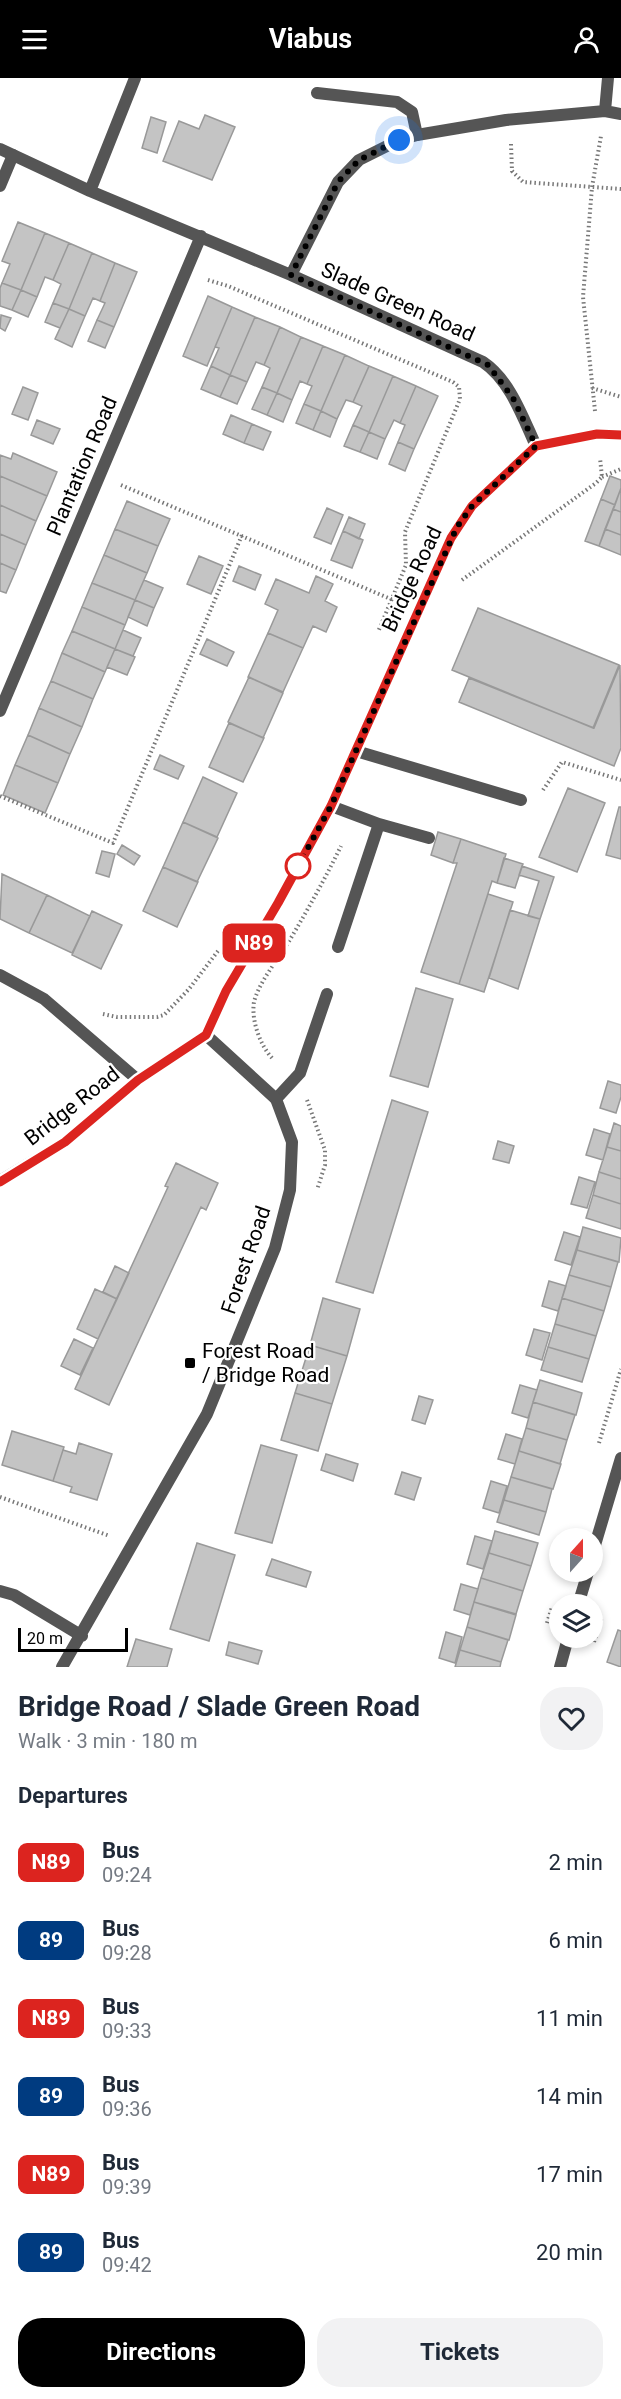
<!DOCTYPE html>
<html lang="en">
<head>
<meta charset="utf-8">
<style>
	:root { --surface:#fff; --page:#f2f2f3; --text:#1f2937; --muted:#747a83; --accent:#000 }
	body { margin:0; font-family:Roboto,sans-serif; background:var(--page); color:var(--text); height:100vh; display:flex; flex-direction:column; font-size:22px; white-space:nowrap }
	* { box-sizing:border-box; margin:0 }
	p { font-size:20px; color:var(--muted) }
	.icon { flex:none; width:33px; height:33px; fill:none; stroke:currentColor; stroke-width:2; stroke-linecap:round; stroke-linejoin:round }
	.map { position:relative; height:1589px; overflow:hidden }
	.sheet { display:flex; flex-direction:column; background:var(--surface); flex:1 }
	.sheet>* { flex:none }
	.badge { padding:0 12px; border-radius:9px; font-size:21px; line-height:39px }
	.needle { width:39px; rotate:21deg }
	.buttons { position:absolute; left:549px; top:1450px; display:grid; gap:12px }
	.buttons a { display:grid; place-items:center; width:54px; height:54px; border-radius:50%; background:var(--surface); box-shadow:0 3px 9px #0003; font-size:30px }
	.scale { position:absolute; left:18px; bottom:15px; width:110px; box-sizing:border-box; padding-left:6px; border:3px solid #000; border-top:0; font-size:16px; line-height:21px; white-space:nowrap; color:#000; -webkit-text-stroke:4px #fff; paint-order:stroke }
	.you { position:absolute; width:30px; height:30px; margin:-15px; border:4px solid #fff; border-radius:50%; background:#1a73e8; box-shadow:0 0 0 9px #1a73e833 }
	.map>.badge { position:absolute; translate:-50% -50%; box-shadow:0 0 0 3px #fff }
	h2 { padding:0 18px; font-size:22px; line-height:54px }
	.round { display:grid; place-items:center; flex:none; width:63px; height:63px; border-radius:24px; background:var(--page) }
	.headline { display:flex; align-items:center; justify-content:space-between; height:102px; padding:0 18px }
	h1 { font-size:28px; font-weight:700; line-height:45px }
	.button { display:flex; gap:12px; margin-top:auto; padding:12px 18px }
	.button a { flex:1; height:69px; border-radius:24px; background:var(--accent); color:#fff; font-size:24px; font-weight:700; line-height:69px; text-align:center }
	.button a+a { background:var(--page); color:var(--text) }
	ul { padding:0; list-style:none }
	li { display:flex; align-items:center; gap:18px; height:78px; padding:0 18px }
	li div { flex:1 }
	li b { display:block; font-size:22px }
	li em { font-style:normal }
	li .badge { min-width:66px; font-weight:700; text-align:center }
	header { display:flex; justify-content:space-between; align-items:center; height:78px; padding:0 18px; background:var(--accent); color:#fff; font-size:27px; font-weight:700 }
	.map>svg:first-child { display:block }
</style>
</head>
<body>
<header><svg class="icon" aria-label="menu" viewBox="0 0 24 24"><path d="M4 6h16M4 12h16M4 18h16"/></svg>Viabus<svg class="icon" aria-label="person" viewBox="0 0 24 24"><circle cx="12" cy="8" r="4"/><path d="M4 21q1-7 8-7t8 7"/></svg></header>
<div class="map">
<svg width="621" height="1589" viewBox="0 0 621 1589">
	<rect width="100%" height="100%" fill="#fff"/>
	<path fill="#c4c4c4" stroke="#999" stroke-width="1.5" d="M 205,37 L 235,49 L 212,102 L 163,83 L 179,43 L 199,51 Z
		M 151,39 L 166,44 L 157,75 L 142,70 Z
		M 18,144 L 45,155 L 21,212 L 2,205 L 10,186 L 2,183 Z
		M 45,155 L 69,165 L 53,202 L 45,199 L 37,219 L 21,212 Z
		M 69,165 L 92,175 L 69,231 L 53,225 L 61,206 L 53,202 Z
		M 92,175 L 115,185 L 100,223 L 93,220 L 85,238 L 69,231 Z
		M 115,185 L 137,194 L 114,249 L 97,242 L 105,225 L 100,223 Z
		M 2,205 L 21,212 L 12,232 L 0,228 L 0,210 Z
		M 21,212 L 37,219 L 28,239 L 12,232 Z
		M 208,218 L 232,229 L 207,288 L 183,278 Z
		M 53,225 L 69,231 L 60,250 L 45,244 Z
		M 232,229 L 255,239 L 230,297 L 211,288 L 219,270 L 215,269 Z
		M 69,231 L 85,238 L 72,269 L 55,261 Z
		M 1,237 L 11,240 L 5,253 L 0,250 Z
		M 255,239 L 280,249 L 264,287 L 256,284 L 247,304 L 230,297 Z
		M 97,242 L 114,249 L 105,270 L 88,263 Z
		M 280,249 L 301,259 L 277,315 L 262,309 L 270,290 L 264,287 Z
		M 301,259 L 323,268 L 307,306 L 300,303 L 292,322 L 277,315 Z
		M 323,268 L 345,277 L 321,333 L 304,326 L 312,308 L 307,306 Z
		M 345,277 L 369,288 L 353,324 L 346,322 L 337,341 L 321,333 Z
		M 211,288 L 230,297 L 220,319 L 201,311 Z
		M 369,288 L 393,298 L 369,354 L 353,347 L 362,328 L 353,324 Z
		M 230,297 L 247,304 L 237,326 L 220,319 Z
		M 393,298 L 416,308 L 400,345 L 394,342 L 385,361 L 369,354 Z
		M 416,308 L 438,318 L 414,371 L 398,364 L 405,347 L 400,345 Z
		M 23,309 L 38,315 L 28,342 L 12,336 Z
		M 262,309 L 277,315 L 267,337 L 252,331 Z
		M 277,315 L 292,322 L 283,344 L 267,337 Z
		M 304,326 L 321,333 L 313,352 L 296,345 Z
		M 321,333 L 337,341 L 330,359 L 313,352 Z
		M 231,337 L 252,346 L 244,365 L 223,356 Z
		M 37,342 L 60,351 L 53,366 L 31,357 Z
		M 252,346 L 271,354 L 263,372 L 244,365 Z
		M 353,347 L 369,354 L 360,374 L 344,368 Z
		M 369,354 L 385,361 L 377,381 L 360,374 Z
		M 398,364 L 414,371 L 405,393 L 389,386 Z
		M 13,375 L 57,394 L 47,418 L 0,398 L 0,377 L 11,381 Z
		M 0,398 L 47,418 L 36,443 L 0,427 Z
		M 610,398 L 621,402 L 621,410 L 615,427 L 601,421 Z
		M 621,410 L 621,434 L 613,431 Z
		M 601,421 L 615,427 L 599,468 L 585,463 Z
		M 127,423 L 170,441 L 158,468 L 115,451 Z
		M 0,427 L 36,443 L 26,467 L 0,456 Z
		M 327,430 L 343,437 L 331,466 L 314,459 Z
		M 613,431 L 621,434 L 621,457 L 605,451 Z
		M 349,439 L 365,446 L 359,461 L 343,453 Z
		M 115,451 L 158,468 L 147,495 L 104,477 Z
		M 605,451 L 621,457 L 621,477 L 599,468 Z
		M 343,453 L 363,462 L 352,490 L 331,482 Z
		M 0,456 L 26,467 L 16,492 L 0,485 Z
		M 104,477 L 147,495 L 135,522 L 92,505 Z
		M 199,478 L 223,488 L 211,516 L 187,506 Z
		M 0,485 L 16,492 L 6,515 L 0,513 Z
		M 239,488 L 261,497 L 255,512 L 233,503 Z
		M 316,498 L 333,506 L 325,523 L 337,529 L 326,554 L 313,548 L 303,570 L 268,555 L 278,532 L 265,526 L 276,501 L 309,515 Z
		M 144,502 L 163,510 L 154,530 L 135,522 Z
		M 92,505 L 135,522 L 125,547 L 82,529 Z
		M 135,522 L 154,530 L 147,548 L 128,539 Z
		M 82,529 L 125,547 L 115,571 L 72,553 Z
		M 478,530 L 619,587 L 593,650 L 452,592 Z
		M 123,552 L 141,560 L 133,578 L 115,571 Z
		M 72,553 L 115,571 L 105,594 L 62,575 Z
		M 268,555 L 303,570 L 283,614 L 248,599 Z
		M 207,561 L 234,574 L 227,588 L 200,576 Z
		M 115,571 L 135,579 L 127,597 L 107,589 Z
		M 62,575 L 105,594 L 93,621 L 51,603 Z
		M 620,587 L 621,670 L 614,688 L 459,624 L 469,600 L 594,650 Z
		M 249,599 L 283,615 L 263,660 L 228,644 Z
		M 51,603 L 93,621 L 82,649 L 39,630 Z
		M 39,630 L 82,649 L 70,676 L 28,657 Z
		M 229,645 L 264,660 L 243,704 L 209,689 Z
		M 28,657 L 70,676 L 58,705 L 15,687 Z
		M 160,677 L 184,688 L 178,701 L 154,691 Z
		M 15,687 L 58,705 L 45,735 L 3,717 Z
		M 203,699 L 237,715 L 217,759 L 183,744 Z
		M 568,710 L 605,725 L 577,794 L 539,779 Z
		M 619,729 L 621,729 L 621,781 L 606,777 Z
		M 183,744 L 218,760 L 197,804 L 163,789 Z
		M 438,754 L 461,761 L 453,785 L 431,777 Z
		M 461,761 L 506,776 L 497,805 L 492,803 L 459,906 L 421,894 L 457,785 L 453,785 Z
		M 122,767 L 140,778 L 134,787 L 117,776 Z
		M 102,773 L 115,776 L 109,799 L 96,795 Z
		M 504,780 L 523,786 L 515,810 L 497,805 Z
		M 522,788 L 554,799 L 540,841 L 528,838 L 539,803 L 519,797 Z
		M 163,789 L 198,804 L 177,849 L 143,833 Z
		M 2,796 L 47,817 L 29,855 L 0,841 Z
		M 488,816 L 513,824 L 484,914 L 459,906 Z
		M 47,817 L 90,838 L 72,875 L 29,855 Z
		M 510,832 L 540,841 L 518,911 L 489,900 Z
		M 92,833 L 122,847 L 101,891 L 72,877 Z
		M 416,910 L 453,921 L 428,1009 L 390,998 Z
		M 608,1003 L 621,1007 L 621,1019 L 616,1035 L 600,1030 Z
		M 392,1022 L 428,1034 L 373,1215 L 336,1204 Z
		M 614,1045 L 621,1048 L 621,1073 L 607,1069 Z
		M 594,1051 L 610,1056 L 603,1082 L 586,1077 Z
		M 498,1063 L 514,1068 L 509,1085 L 493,1081 Z
		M 607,1069 L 621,1073 L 621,1101 L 599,1094 Z
		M 176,1085 L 218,1105 L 206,1132 L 201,1129 L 109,1327 L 75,1311 L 168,1109 L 165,1108 Z
		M 599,1094 L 621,1101 L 621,1126 L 593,1117 Z
		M 579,1099 L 595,1104 L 587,1130 L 571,1126 Z
		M 593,1117 L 621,1126 L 621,1151 L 586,1140 Z
		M 583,1149 L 621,1160 L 619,1184 L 577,1172 Z
		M 564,1154 L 580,1159 L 571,1187 L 555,1182 Z
		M 577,1172 L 618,1184 L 611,1209 L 569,1197 Z
		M 115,1188 L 129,1195 L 117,1221 L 103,1214 Z
		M 569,1197 L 611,1209 L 604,1233 L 562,1220 Z
		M 549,1203 L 566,1208 L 558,1233 L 542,1228 Z
		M 95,1211 L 117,1221 L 98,1261 L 77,1251 Z
		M 323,1220 L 360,1231 L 347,1278 L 310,1267 Z
		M 562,1220 L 604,1233 L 596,1258 L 555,1246 Z
		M 555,1246 L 596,1258 L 589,1281 L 548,1269 Z
		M 534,1251 L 550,1255 L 542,1282 L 526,1277 Z
		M 74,1261 L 93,1270 L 80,1297 L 61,1288 Z
		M 310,1267 L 347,1278 L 332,1326 L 295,1315 Z
		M 548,1269 L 589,1281 L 582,1304 L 541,1292 Z
		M 540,1302 L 582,1315 L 576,1337 L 533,1324 Z
		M 520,1307 L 537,1312 L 528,1340 L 512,1335 Z
		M 295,1315 L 332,1326 L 318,1373 L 281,1362 Z
		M 419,1318 L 433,1322 L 425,1346 L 412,1342 Z
		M 533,1324 L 575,1337 L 567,1362 L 526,1350 Z
		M 526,1350 L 567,1362 L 560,1386 L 519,1373 Z
		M 12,1353 L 64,1369 L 53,1403 L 2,1387 Z
		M 506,1356 L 522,1361 L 515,1386 L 498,1381 Z
		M 79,1365 L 112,1376 L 97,1422 L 70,1414 L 72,1409 L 53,1403 L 63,1372 L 76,1376 Z
		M 261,1367 L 297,1377 L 272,1465 L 235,1455 Z
		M 519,1373 L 561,1386 L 553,1411 L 511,1399 Z
		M 326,1376 L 358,1386 L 353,1403 L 321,1392 Z
		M 402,1394 L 421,1400 L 414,1422 L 395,1416 Z
		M 511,1399 L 552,1411 L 546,1434 L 504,1422 Z
		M 491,1403 L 507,1408 L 499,1435 L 483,1430 Z
		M 504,1422 L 546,1434 L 539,1457 L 497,1444 Z
		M 495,1453 L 538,1465 L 531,1488 L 489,1475 Z
		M 475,1458 L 492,1463 L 483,1491 L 467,1486 Z
		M 197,1465 L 235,1477 L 209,1563 L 170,1551 Z
		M 489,1475 L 531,1488 L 523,1513 L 481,1500 Z
		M 272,1481 L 311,1494 L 306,1509 L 266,1497 Z
		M 481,1500 L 523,1513 L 516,1536 L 474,1524 Z
		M 461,1506 L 478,1511 L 470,1537 L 454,1532 Z
		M 474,1524 L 516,1537 L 509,1562 L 467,1549 Z
		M 467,1549 L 508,1562 L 501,1584 L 460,1572 Z
		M 618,1552 L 621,1553 L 621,1589 L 607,1584 Z
		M 446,1554 L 462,1559 L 455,1585 L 439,1580 Z
		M 136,1561 L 172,1571 L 167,1589 L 127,1589 Z
		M 229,1564 L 262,1573 L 258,1586 L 226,1577 Z
		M 460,1572 L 501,1584 L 500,1589 L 455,1589 Z"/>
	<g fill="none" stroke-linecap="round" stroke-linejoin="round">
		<path stroke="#777" stroke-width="4" stroke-dasharray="1.5 3" stroke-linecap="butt" d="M 511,66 L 512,93 L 523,104 L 621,111
			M 208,202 L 228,208 L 453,304 L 459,309 L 460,321 L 405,454 L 406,487 L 378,554
			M 592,310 L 621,319
			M 595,333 L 583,219 L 592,109 L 601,58
			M 602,399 L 621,391
			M 121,407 L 393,522
			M 462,502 L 596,405 L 602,399 L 600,380
			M 543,712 L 562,684 L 621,702
			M 0,718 L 113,765 L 242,457
			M 103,936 L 117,939 L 157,939 L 164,937 L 189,911 L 218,873
			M 272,980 C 260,967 251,942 254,924 C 259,904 277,883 288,865 C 307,833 325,801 341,768
			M 307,1022 L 325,1072 L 325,1087 L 317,1112
			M 599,1365 L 621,1291
			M 0,1419 L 110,1458
			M 547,1545 L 552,1529
			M 594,1564 L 602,1539"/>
		<path stroke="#555" stroke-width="12" d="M 317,15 L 397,24 L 412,34 L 417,57
			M 0,108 L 13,77
			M 331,728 L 379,746 L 338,869
			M 379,746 L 429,760
			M 276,1021 L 300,995 L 327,916"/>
		<path stroke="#555" stroke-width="12" d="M 605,33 L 621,36
			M 0,71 L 90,113 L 291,197 L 483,284 C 510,302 523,340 536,368
			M 90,113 L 135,0
			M 291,197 L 338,104 L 359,82 L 399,62 L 417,57 L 506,42 L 605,33 L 608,0
			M 0,633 L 201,158
			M 356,673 L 521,722
			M 0,897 L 44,921 L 138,1002
			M 592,1477 L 621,1380
			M 0,1513 L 14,1517 L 82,1558
			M 578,1527 L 588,1494
			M 62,1589 L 207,1336 L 275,1170 L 290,1112 L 292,1064 L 276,1021 L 206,957
			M 560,1589 L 568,1560"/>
		<path stroke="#555" stroke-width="12" d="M 0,1103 L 65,1064 L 138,1002 L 206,957 L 226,913 L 278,825 L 331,728 L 451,460 L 472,428 L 536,368 L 597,356 L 621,357"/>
	</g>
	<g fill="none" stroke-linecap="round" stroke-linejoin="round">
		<g stroke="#fff" stroke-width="14">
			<path id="line" d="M 0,1104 L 65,1064 L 138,1002 L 206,957 L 226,913 L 278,825 L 331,728 L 451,460 L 472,428 L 536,368 L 597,356 L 621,357"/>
		</g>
		<use href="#line" stroke="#dc241f" stroke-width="9"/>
		<path stroke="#000" stroke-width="6" stroke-dasharray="0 10.8" d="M 298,788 L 331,728 L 457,449 L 472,428 L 536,368 L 513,320 L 488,287 L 291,197 L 338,104 L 359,82 L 399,62"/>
	</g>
	<circle fill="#fff" stroke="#dc241f" stroke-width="3" cx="298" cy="788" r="12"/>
	<rect fill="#000" stroke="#fff" stroke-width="2" x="184" y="1279" width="12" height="12" rx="3"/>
	<g text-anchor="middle" stroke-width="4.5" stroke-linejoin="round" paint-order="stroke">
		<g font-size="21" fill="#000" stroke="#fff">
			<text transform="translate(398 224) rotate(24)" y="7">Slade Green Road</text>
			<text transform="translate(82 388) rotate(-67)" y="7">Plantation Road</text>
			<text transform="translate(412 501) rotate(-65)" y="7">Bridge Road</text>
			<text transform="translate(72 1028) rotate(-38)" y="7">Bridge Road</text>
			<text transform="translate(246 1182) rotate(-71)" y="7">Forest Road</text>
		</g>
		<g font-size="21" fill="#000" stroke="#fff" text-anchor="start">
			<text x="202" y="1280">Forest Road<tspan x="202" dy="24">/ Bridge Road</tspan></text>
		</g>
	</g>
</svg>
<div class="buttons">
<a><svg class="needle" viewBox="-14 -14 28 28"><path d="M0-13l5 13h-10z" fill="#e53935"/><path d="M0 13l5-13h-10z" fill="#747a83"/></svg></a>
<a><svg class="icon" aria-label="layers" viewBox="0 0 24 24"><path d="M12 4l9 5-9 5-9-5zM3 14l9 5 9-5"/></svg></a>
</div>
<div class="scale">20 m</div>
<div class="you" style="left:399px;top:62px"></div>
<b class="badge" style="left:254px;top:865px;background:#dc241f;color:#fff">N89</b>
</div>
<section class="sheet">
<div class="headline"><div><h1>Bridge Road / Slade Green Road</h1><p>Walk · 3 min · 180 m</p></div><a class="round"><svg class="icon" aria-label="heart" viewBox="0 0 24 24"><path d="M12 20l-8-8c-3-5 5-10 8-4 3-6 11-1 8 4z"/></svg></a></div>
<h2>Departures</h2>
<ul>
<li><span class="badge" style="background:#dc241f;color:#fff">N89</span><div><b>Bus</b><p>09:24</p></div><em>2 min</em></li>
<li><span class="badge" style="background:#003b80;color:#fff">89</span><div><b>Bus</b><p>09:28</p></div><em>6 min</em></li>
<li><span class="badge" style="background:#dc241f;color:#fff">N89</span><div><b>Bus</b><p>09:33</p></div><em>11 min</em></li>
<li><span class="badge" style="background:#003b80;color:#fff">89</span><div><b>Bus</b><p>09:36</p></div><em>14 min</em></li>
<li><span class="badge" style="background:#dc241f;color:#fff">N89</span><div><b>Bus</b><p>09:39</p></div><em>17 min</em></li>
<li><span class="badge" style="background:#003b80;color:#fff">89</span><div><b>Bus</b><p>09:42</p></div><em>20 min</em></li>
</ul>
<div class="button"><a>Directions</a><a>Tickets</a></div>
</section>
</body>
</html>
